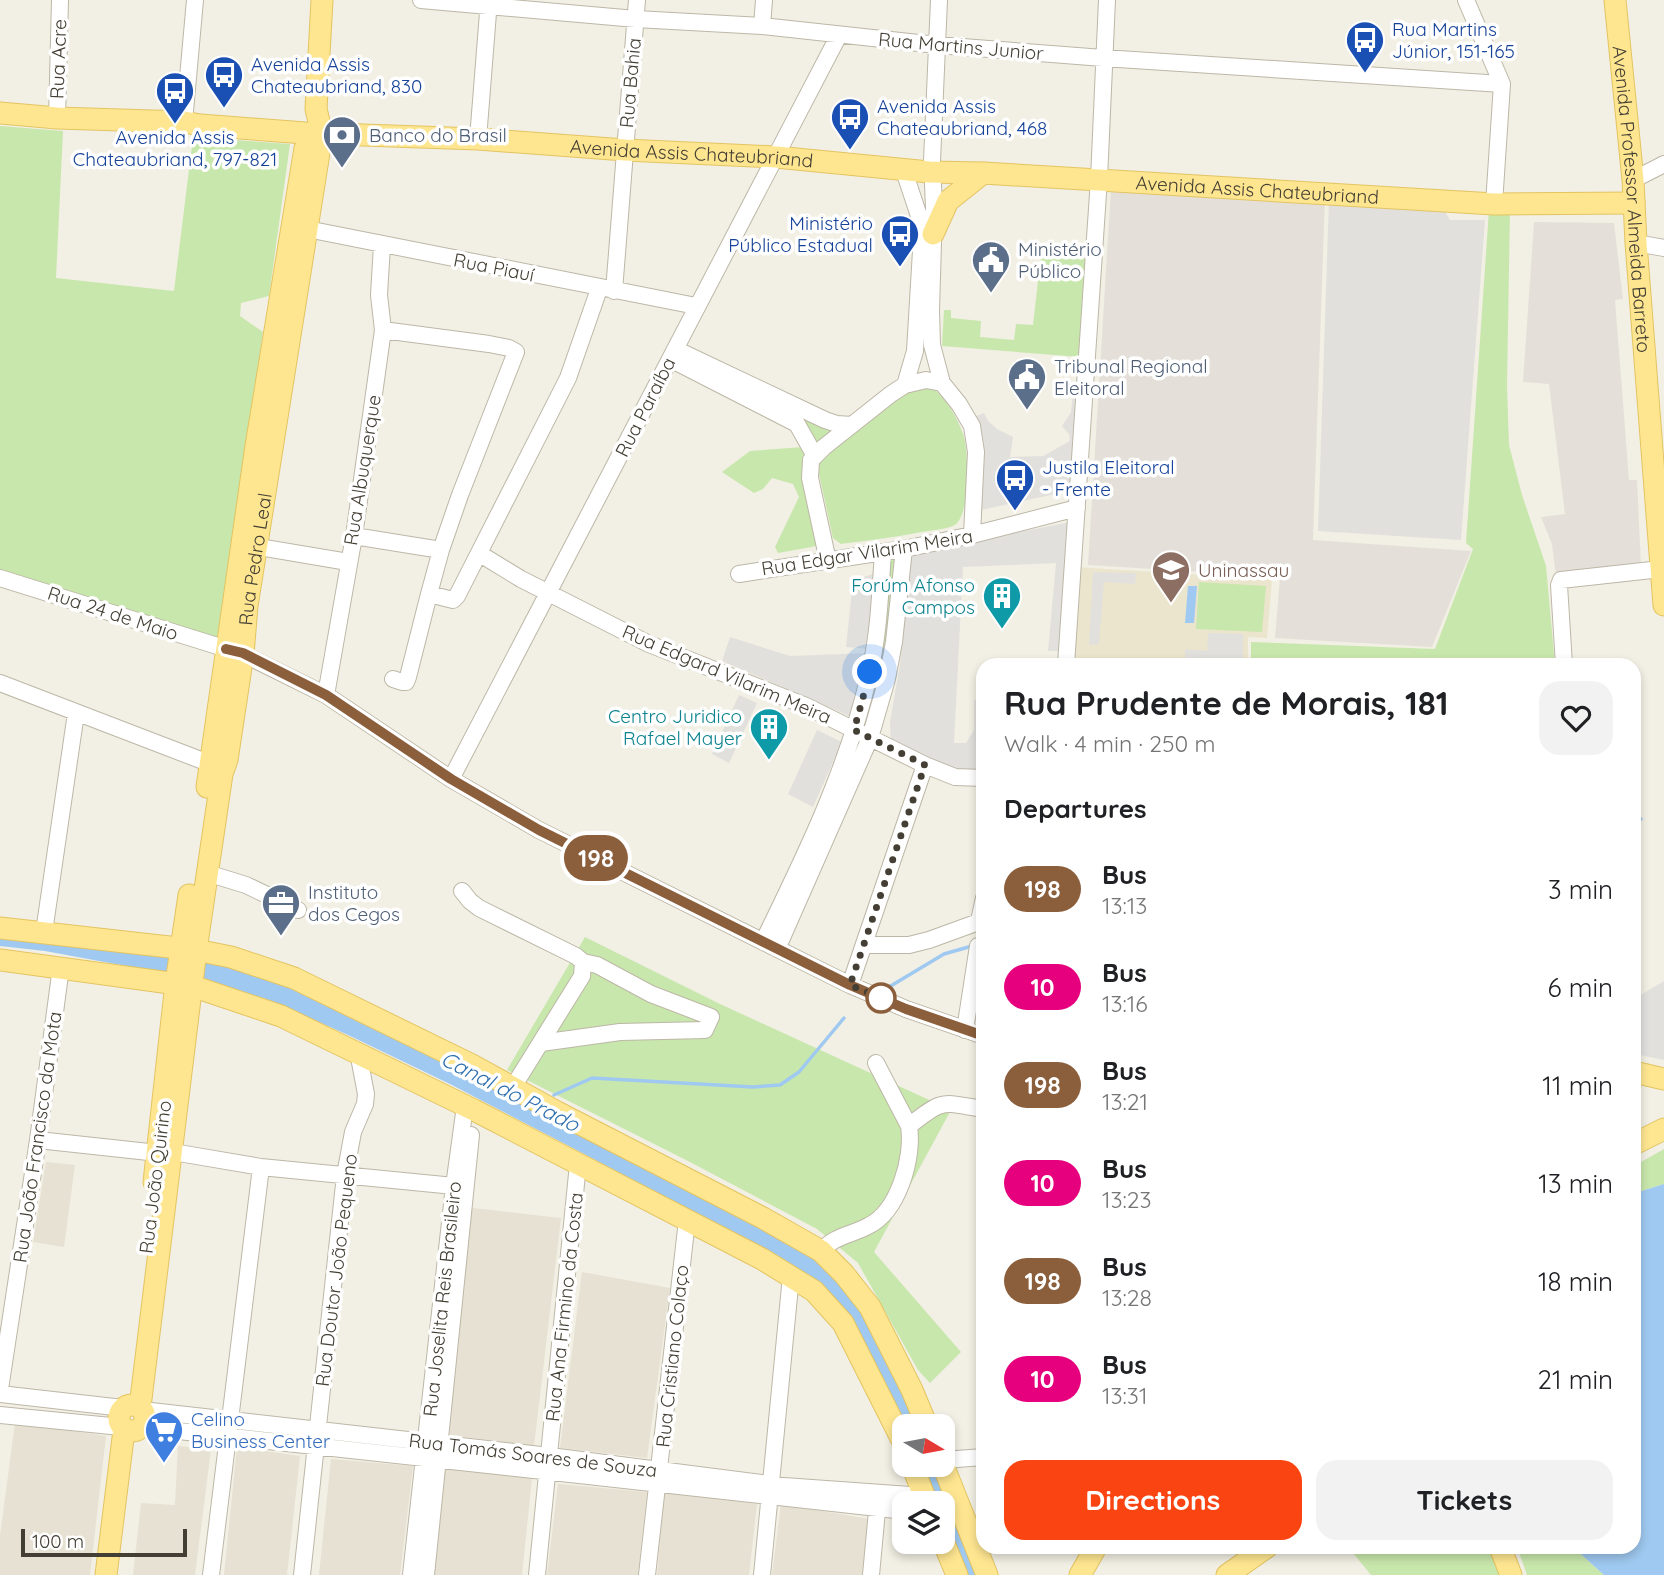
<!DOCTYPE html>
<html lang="en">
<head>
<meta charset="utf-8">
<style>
	:root { --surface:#fff; --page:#f2f2f2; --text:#202124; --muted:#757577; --accent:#fa4513 }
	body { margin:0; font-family:Quicksand,sans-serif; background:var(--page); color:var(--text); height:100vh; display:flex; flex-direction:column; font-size:26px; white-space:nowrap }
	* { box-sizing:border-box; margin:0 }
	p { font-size:23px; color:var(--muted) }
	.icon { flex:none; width:38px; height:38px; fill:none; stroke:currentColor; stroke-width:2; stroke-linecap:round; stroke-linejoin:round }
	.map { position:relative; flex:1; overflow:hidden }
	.side { position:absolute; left:976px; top:658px; width:665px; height:896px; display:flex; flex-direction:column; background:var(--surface); border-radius:21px; box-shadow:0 4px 10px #0003 }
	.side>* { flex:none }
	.badge { padding:0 14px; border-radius:23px; font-size:24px; line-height:46px }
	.needle { width:46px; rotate:100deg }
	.controls { position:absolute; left:892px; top:1414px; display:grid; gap:14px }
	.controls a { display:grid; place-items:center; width:63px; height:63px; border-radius:14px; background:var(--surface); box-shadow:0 4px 10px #0003; font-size:35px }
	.scale { position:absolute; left:21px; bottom:18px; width:166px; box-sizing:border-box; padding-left:7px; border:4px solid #443f34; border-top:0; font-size:19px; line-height:24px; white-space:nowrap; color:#443f34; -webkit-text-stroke:5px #fff; paint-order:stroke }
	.you { position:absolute; width:35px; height:35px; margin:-18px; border:5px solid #fff; border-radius:50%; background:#1a73e8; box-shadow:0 0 0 10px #1a73e833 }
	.map>.badge { position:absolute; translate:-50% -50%; box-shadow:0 0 0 4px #fff }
	h2 { padding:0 28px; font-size:26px; line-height:63px }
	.round { display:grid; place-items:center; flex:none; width:74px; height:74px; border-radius:21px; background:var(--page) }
	.summary { display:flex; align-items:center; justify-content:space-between; height:119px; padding:0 28px }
	h1 { font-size:33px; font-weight:700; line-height:52px }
	.cta { display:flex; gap:14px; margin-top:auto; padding:14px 28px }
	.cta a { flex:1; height:80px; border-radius:21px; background:var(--accent); color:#fff; font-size:28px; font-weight:700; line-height:80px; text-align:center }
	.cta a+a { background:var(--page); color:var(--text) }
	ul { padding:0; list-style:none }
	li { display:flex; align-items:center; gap:21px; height:98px; padding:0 28px }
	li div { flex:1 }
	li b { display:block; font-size:26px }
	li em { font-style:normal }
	li .badge { min-width:77px; font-weight:700; text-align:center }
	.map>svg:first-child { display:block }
</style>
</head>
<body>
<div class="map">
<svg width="1664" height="1575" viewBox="0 0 1664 1575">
	<rect width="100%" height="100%" fill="#f2efe4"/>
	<path fill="#e6e1d2" d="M 46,1162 L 75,1165 L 64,1247 L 33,1242 Z
		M 464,1207 L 561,1218 L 534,1446 L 449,1435 Z
		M 582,1272 L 670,1288 L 647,1458 L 560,1448 Z
		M 15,1423 L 106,1436 L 90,1575 L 0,1575 L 0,1536 Z
		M 178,1446 L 211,1449 L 195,1575 L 133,1575 L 141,1503 L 175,1505 Z
		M 237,1447 L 300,1456 L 287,1575 L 224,1575 Z
		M 331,1459 L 413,1466 L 400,1575 L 319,1575 Z
		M 439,1460 L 532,1478 L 522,1575 L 428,1575 Z
		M 558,1484 L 647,1492 L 638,1575 L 547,1575 Z
		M 664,1491 L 757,1504 L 749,1575 L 657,1575 Z
		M 781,1504 L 869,1519 L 862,1575 L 772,1575 Z"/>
	<path fill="#e4e0d9" d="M 1111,189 L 1325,197 L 1313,540 L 1471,551 L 1432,647 L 1275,638 L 1280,577 L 1088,565 Z
		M 1534,222 L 1614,223 L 1623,299 L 1615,300 L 1629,480 L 1637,480 L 1641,567 L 1556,576 L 1552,544 L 1541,517 L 1565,514 L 1549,384 L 1523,382 Z"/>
	<path fill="#ebe5cd" d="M 1074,567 L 1272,579 L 1267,638 L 1248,637 L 1248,665 L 1067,665 Z"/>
	<path fill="#c8e7ac" d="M 0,126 L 63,131 L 56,278 L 174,291 L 193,137 L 290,144 L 269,296 L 241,303 L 240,316 L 263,332 L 217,642 L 0,570 Z
		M 1489,210 L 1510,210 L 1507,385 L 1509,445 L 1522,495 L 1546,566 L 1555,665 L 1251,665 L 1251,642 L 1435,649 L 1473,549 L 1466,543 Z
		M 1041,255 L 1087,258 L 1080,357 L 942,346 L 944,310 L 951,310 L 951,318 L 981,321 L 980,337 L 1014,340 L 1016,324 L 1033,325 Z
		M 678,353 L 843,428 L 816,448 L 802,423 Z
		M 929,386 C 945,395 957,417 963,434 C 969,450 971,519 953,526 C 945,529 935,530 927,531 C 898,537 870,540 841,544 L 833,538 L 817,465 L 819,455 L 898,393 Z
		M 804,447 L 809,454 L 817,546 L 778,553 L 775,547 L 799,497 L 793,484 L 772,478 L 763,489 L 754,493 L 722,472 L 750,451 Z
		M 900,552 L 895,606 L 868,735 L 858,729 L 886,556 Z
		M 1199,582 L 1266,586 L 1262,632 L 1196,629 Z
		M 585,937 L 720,1004 L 951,1110 L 874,1252 L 961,1352 L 930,1383 L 918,1370 L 858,1263 L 817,1229 L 688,1161 L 507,1070 Z
		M 1664,1149 L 1664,1184 L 1635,1193 L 1634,1166 Z
		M 1348,1547 L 1494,1547 L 1505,1575 L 1371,1575 Z
		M 1517,1547 L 1573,1547 L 1604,1575 L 1527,1575 Z"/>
	<path fill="#e2e0dc" d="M 1329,199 L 1442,206 L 1450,220 L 1485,220 L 1461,540 L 1318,531 Z
		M 1073,394 L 1080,394 L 1075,473 L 1069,491 L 981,510 L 983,437 L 974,417 L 984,413 L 988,421 L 997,429 L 1013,437 L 1010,457 L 1043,456 L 1070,441 L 1069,434 L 1062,426 L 1071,412 Z
		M 1071,522 L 1064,651 L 1048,651 L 1056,563 L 963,567 L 954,743 L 966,743 L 974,730 L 974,700 L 983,701 L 983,770 L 956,772 L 891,746 L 890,722 L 900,664 L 909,553 Z
		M 878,572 L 870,649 L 846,647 L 853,581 Z
		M 1093,572 L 1136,573 L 1135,584 L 1104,582 L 1099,644 L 1089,645 Z
		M 1208,633 L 1243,634 L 1243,665 L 1185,665 L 1185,649 L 1207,651 Z
		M 730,637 L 790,656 L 869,653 L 854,718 L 722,661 Z
		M 739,695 L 757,703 L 729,763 L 712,754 Z
		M 817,730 L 842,742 L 813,807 L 788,794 Z
		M 1664,981 L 1664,1060 L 1635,1054 L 1634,999 Z"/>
	<path fill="#9fc9f0" d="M 1188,586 L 1197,586 L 1194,623 L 1185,623 Z
		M 0,932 L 104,942 L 274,976 L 495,1081 L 822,1258 L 858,1299 L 920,1426 L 905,1426 L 857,1336 L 695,1213 L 571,1147 L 452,1085 L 346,1034 L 269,1000 L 213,982 L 45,951 L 0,946 Z
		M 1664,1184 L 1664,1575 L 1604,1575 L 1573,1547 L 1634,1547 L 1635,1193 Z
		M 915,1465 L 936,1465 L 981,1575 L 965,1575 L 943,1528 L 943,1503 L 932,1503 Z"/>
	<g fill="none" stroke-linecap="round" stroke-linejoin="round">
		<path stroke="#9fc9f0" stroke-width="3.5" d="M 1634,818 L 1641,819
			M 879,993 L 944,954 L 972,946
			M 554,1095 L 592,1078 L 753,1087 L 780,1085 L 799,1072 L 844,1018"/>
		<g stroke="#bdb7a7" stroke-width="18">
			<path id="minor" d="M 421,0 L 636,19 L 762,26 L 937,45 L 1103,58 L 1502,84
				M 939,0 L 932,161 L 934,208 L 931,311 L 932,345 L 942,383
				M 1466,0 L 1502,84 L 1494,204
				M 762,26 L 764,0
				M 57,118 L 60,0
				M 184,122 L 195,0
				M 478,139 L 489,0
				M 903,168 L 920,219 L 922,234 L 915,351 L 905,385
				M 1633,180 L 1664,164
				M 297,227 L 696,306
				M 1636,243 L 1664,248
				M 614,291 L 637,0
				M 383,330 L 489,344 L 509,348 L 516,352 L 460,495 L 441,550 L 429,594 L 453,600 L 457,596 L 568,378 L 599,289
				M 675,349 L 825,420 L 837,424 L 852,425
				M 670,359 L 797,424 L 815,456
				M 354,536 L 441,550
				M 247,545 L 348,562
				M 480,554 L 521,579 L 649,644 L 806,706 L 925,765 L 955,777 L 984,778
				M 828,561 L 810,478 L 811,460 L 824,447 L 891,394 L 905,385 L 926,380 L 942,383 L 959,404 L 972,426 L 976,452 L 972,535
				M 739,574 L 904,549 L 972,535 L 1077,508
				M 0,578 L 243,654 L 326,695 L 451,779 L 539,830 L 850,985 L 906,1009 L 984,1036
				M 1066,665 L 1099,179 L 1107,0
				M 1564,665 L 1559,585 L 1561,580 L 1661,569
				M 393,679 L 402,682 L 406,682 L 408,677 L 429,594
				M 0,683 L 211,764
				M 326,695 L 354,536 L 383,330 L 379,295 L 382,245
				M 451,779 L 839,35
				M 207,873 L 246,885 L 298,910
				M 462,891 L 470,901 L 479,908 L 576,956 L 583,962 L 597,965 L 651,994 L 711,1017 L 705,1030 L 620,1032 L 541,1043
				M 979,921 L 984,898
				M 44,932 L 76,713
				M 763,942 C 805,856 848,768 869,675 C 879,635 880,593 883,553
				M 864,945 L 909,945 L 929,940 L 984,920
				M 777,949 L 870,738 L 887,679 L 894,642 L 904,549
				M 850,985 L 925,765
				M 965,1030 L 978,946
				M 513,1087 L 582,976 L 583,962
				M 909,1126 C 945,1097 942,1103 984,1109
				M 38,1140 L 158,1153
				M 173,1152 L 261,1167 L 454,1186
				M 821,1251 C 836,1235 849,1236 868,1226 C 898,1212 914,1158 909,1126 L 876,1063
				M 0,1389 L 38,1140 L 61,967
				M 0,1394 L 123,1408
				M 142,1410 L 550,1456 L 784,1486 L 924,1496
				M 0,1415 L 121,1427
				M 142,1427 L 905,1511
				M 943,1460 L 984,1457
				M 211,1575 L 261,1167
				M 302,1575 L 345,1175 L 353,1132 L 365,1104 L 366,1094 L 358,1052
				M 411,1575 L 454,1186 L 465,1106
				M 426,1575 L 471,1135
				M 537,1575 L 578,1164
				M 647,1575 L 687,1220
				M 762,1575 L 791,1276
				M 871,1575 L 878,1500"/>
		</g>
		<g stroke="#e3c461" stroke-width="23">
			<g id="major">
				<path id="s1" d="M 1615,0 L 1633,180 L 1636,243 L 1664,605"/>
				<path id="s2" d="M 0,113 L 57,118 L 184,122 L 200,125 L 305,133 L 478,139 L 625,150 L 776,157 L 929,172 L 983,173 L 1494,204 L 1634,203"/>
				<path d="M 933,234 L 948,201 L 983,173"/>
				<path d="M 207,787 L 256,446 L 305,148"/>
				<path d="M 0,928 L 196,950 L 231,957 L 294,978 L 472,1065 L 557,1112 L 763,1218 L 821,1251 L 844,1274 L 870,1307 L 912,1390 L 927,1426"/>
				<path d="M 0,960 L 192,986 L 281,1016 L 474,1110 L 762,1259 L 814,1291 L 843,1323 L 905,1446"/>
				<path d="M 1634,1072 L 1664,1079"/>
				<path d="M 1634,1144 L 1664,1129"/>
				<path d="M 154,1182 L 176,983 L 189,895"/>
				<circle cx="132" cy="1418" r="13"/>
				<path id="s3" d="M 140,1407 L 196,950 L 222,774 L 227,760 L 243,654 L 247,606 L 322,134 L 316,109 L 322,0"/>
				<path d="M 912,1465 L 927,1503"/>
				<path d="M 943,1465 L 987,1575"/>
				<path d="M 943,1541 L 957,1575"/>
				<path d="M 1500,1547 L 1511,1575"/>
				<path d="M 106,1575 L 124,1430"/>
				<path d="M 1080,1575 L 1096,1547"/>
				<path d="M 1227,1575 L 1267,1547"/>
			</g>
		</g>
		<use href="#minor" stroke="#fff" stroke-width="16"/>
		<use href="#major" stroke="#fee691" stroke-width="21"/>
	</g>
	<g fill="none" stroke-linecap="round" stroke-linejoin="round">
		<g stroke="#fff" stroke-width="16">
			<path id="line" d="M 226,649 L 243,653 L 326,695 L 451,779 L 539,830 L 850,985 L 906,1009 L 984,1036"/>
		</g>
		<use href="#line" stroke="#8b5e3c" stroke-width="10"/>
		<path stroke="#443f34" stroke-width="7" stroke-dasharray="0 12.6" d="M 870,672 L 854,730 L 925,765 L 850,985 L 888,1001 L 881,998"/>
	</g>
	<defs>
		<g id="bus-pin" transform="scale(2.0125)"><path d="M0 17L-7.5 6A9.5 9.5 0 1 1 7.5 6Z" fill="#1a4fb4" stroke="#fff"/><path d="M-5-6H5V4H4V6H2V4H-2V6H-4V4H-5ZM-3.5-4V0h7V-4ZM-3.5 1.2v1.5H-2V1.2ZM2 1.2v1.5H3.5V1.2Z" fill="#fff"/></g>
		<g id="bank-pin" transform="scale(2.0125)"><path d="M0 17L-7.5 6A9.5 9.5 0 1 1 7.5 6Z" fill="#5c6f8a" stroke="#fff"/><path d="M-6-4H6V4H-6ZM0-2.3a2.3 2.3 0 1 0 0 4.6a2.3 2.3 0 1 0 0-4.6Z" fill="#fff"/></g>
		<g id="civic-pin" transform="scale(2.0125)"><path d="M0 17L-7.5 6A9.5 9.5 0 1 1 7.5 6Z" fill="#5c6f8a" stroke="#fff"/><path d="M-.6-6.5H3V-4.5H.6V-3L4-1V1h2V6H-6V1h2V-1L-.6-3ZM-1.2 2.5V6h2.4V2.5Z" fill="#fff"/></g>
		<g id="university-pin" transform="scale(2.0125)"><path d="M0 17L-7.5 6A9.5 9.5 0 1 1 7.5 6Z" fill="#8d6e63" stroke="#fff"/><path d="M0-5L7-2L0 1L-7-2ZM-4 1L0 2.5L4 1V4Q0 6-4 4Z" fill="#fff"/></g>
		<g id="building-pin" transform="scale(2.0125)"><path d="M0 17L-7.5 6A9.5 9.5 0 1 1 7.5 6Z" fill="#0f9aa8" stroke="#fff"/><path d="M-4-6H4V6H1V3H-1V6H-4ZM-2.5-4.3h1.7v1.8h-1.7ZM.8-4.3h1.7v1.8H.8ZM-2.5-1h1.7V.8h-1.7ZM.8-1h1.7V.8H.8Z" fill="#fff"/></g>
		<g id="office-pin" transform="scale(2.0125)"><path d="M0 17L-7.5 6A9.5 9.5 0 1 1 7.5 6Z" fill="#5c6f8a" stroke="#fff"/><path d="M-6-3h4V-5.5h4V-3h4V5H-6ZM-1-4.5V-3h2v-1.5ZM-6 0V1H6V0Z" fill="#fff"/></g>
		<g id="supermarket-pin" transform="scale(2.0125)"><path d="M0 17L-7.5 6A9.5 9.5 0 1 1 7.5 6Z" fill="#3f7fe0" stroke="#fff"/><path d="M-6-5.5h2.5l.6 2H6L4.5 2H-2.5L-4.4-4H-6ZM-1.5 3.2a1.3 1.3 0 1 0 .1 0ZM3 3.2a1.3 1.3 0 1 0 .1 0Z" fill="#fff"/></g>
	</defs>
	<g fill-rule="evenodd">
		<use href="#bus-pin" x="1365" y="40"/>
		<use href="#bus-pin" x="224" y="75"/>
		<use href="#bus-pin" x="175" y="91"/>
		<use href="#bus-pin" x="850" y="117"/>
		<use href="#bank-pin" x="342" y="135"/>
		<use href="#bus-pin" x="900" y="234"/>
		<use href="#civic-pin" x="991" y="260"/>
		<use href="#civic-pin" x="1027" y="377"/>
		<use href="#bus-pin" x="1015" y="478"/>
		<use href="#university-pin" x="1171" y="570"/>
		<use href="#building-pin" x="1002" y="596"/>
		<use href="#building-pin" x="769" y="727"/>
		<use href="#office-pin" x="281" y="903"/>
		<use href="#supermarket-pin" x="164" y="1430"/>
	</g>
	<circle fill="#fff" stroke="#8b5e3c" stroke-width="3.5" cx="881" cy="998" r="14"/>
	<g text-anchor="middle" stroke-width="7" stroke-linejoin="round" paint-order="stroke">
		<g font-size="19" fill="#164399" stroke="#fff" text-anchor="start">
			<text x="1392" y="36">Rua Martins<tspan x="1392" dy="22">Júnior, 151-165</tspan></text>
			<text x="251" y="71">Avenida Assis<tspan x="251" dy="22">Chateaubriand, 830</tspan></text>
			<text x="877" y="113">Avenida Assis<tspan x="877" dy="22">Chateaubriand, 468</tspan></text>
			<text x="175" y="144" text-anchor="middle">Avenida Assis<tspan x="175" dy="22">Chateaubriand, 797-821</tspan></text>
			<text x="873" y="230" text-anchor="end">Ministério<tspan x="873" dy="22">Público Estadual</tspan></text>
			<text x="1042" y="474">Justila Eleitoral<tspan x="1042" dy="22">- Frente</tspan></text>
		</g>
		<g font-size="19" fill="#443f34" stroke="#fff">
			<text transform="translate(961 46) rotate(5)" y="7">Rua Martins Junior</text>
			<text transform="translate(58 59) rotate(-88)" y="7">Rua Acre</text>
			<text transform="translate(630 83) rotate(-85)" y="7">Rua Bahia</text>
			<text dy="7" stroke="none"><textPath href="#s2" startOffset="693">Avenida Assis Chateubriand</textPath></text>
			<text dy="7" stroke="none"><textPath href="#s2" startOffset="1260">Avenida Assis Chateubriand</textPath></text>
			<text dy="7" stroke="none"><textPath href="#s1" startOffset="200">Avenida Professor Almeida Barreto</textPath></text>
			<text transform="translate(494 267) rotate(11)" y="7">Rua Piauí</text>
			<text transform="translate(645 407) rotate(-63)" y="7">Rua Paraíba</text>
			<text transform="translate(362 470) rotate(-81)" y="7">Rua Albuquerque</text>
			<text transform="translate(867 552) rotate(-9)" y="7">Rua Edgar Vilarim Meira</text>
			<text dy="7" stroke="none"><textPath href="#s3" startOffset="856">Rua Pedro Leal</textPath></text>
			<text transform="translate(113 613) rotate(18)" y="7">Rua 24 de Maio</text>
			<text transform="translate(727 674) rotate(23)" y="7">Rua Edgard Vilarim Meira</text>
			<text transform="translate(37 1137) rotate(-82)" y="7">Rua João Francisco da Mota</text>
			<text transform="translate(155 1177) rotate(-83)" y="7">Rua João Quirino</text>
			<text transform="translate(336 1270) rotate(-83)" y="7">Rua Doutor João Pequeno</text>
			<text transform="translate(442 1299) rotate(-84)" y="7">Rua Joselita Reis Brasileiro</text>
			<text transform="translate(564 1307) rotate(-84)" y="7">Rua Ana Firmino da Costa</text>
			<text transform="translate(672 1356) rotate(-84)" y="7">Rua Cristiano Colaço</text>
			<text transform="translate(533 1455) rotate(7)" y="7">Rua Tomás Soares de Souza</text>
		</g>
		<g font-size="19" fill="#4e5e75" stroke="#fff" text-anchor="start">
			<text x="369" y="142">Banco do Brasil</text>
			<text x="1018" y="256">Ministério<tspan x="1018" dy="22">Público</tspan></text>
			<text x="1054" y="373">Tribunal Regional<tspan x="1054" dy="22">Eleitoral</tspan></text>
			<text x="308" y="899">Instituto<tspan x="308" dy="22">dos Cegos</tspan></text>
		</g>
		<g font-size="19" fill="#785e54" stroke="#fff" text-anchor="start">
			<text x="1198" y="577">Uninassau</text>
		</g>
		<g font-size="19" fill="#0d838f" stroke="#fff" text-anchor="end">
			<text x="975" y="592">Forúm Afonso<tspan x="975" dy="22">Campos</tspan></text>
			<text x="742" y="723">Centro Juridico<tspan x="742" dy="22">Rafael Mayer</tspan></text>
		</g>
		<g font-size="19" fill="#366cbe" stroke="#fff" text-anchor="start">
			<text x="191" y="1426">Celino<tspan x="191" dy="22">Business Center</tspan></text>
		</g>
		<g font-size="21" font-style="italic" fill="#2e70af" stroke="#fff">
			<text transform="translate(510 1092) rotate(27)" y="7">Canal do Prado</text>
		</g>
	</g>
</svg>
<div class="controls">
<a><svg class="needle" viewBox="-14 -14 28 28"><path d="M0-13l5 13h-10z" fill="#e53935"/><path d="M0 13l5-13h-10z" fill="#757577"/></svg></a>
<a><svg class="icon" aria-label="layers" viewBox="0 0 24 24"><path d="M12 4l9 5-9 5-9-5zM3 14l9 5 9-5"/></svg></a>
</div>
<div class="scale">100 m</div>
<div class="you" style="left:870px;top:672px"></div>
<b class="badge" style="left:596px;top:858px;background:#8b5e3c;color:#fff">198</b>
<section class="side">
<div class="summary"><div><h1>Rua Prudente de Morais, 181</h1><p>Walk · 4 min · 250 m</p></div><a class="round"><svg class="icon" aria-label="heart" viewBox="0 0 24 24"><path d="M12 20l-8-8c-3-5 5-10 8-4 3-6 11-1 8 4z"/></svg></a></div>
<h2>Departures</h2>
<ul>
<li><span class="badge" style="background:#8b5e3c;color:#fff">198</span><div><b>Bus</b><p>13:13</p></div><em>3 min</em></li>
<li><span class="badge" style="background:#e6007e;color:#fff">10</span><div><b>Bus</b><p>13:16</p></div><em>6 min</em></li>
<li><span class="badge" style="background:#8b5e3c;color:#fff">198</span><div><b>Bus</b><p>13:21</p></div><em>11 min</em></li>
<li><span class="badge" style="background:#e6007e;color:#fff">10</span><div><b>Bus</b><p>13:23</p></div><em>13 min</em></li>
<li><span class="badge" style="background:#8b5e3c;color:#fff">198</span><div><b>Bus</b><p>13:28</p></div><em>18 min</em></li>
<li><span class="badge" style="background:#e6007e;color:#fff">10</span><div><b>Bus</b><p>13:31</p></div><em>21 min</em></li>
</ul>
<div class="cta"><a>Directions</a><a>Tickets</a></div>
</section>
</div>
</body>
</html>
